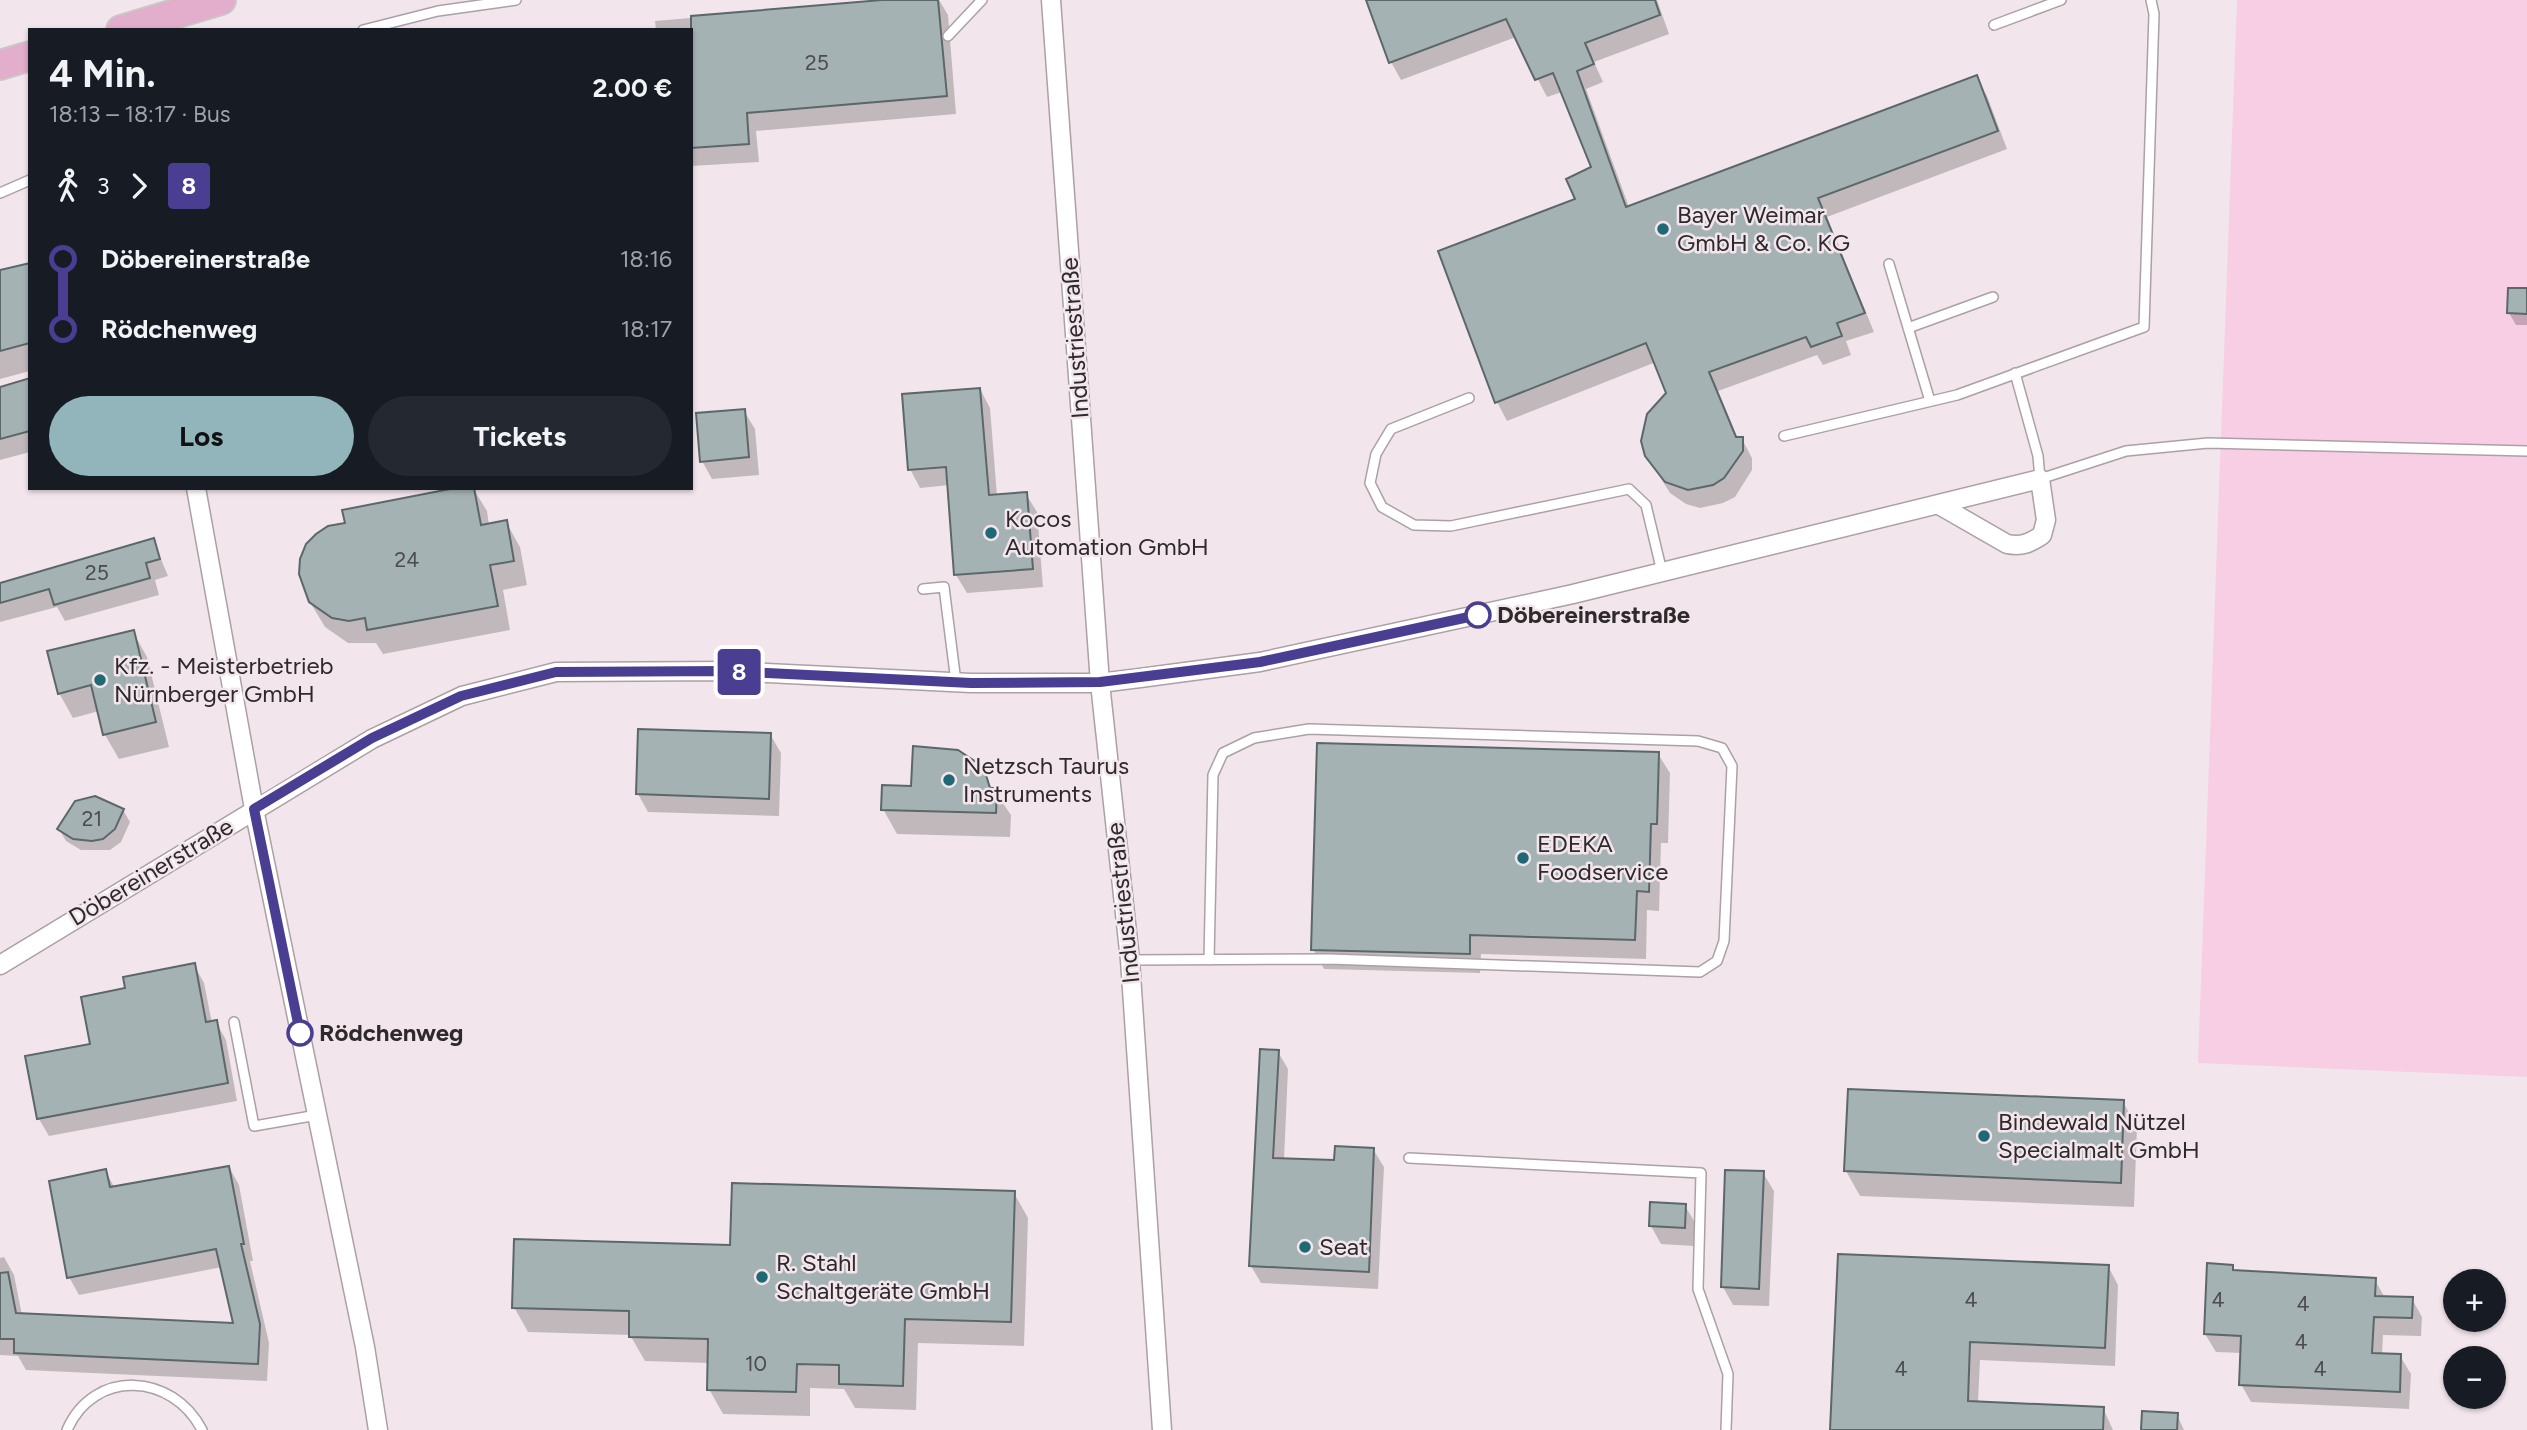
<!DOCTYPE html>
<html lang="de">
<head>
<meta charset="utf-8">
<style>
	:root { --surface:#171b24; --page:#242831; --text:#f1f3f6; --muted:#9ea1a6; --accent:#92b5bb }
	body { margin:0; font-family:Figtree,sans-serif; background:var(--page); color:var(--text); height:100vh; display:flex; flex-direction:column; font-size:26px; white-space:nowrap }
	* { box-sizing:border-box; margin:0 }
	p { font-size:23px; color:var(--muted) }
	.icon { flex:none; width:38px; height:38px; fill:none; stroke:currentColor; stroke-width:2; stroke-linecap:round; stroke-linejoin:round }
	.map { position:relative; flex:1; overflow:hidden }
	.drawer { position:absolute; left:28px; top:28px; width:665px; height:462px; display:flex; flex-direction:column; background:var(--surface); border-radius:0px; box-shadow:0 2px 5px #0004 }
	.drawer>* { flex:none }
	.badge { padding:0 14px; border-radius:5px; font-size:24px; line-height:46px }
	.tools { position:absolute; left:2443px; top:1269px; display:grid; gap:14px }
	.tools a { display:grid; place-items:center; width:63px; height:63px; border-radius:50%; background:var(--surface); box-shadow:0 2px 5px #0004; font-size:35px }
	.map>.badge { position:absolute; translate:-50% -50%; box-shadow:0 0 0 4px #fff }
	.legs { display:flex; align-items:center; gap:10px; height:77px; padding:0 21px; font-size:23px }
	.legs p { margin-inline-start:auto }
	.headline { display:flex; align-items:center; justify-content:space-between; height:119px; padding:0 21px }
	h1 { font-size:38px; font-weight:700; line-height:52px }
	.button { display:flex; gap:14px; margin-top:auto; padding:14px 21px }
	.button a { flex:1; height:80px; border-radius:42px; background:var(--accent); color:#111; font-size:28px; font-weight:700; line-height:80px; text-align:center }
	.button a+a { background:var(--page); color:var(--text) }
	ul { padding:0 21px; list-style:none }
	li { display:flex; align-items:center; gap:24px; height:70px; font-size:26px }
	li i { display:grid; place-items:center; width:10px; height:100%; margin:0 9px; background:currentColor }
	li i::after { content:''; width:18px; height:18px; margin:-9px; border:5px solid; border-radius:50%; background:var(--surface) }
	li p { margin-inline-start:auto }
	li:first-child i { background:linear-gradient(#0000 50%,currentColor 0) }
	li:last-child i { background:linear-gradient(currentColor 50%,#0000 0) }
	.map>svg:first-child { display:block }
</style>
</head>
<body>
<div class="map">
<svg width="2527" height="1430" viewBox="0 0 2527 1430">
	<rect width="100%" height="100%" fill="#f2e6ec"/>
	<path fill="#f7cee3" d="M 2237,0 L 2527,0 L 2527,1077 L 2198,1063 Z"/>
	<path fill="#0003" d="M 903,0 L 939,0 L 948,15 L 956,114 L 756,131 L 759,162 L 691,166 L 691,30 L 656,30 L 655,21 Z
		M 1368,0 L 1657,0 L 1669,34 L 1594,62 L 1603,82 L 1586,89 L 1629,207 L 1976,77 L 1987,96 L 2007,149 L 1827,217 L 1874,332 L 1846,341 L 1851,355 L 1823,365 L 1817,355 L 1718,391 L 1738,439 L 1742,439 L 1752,458 L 1752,470 L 1735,497 L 1723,503 L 1700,508 L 1686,504 L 1670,493 L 1646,455 L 1668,394 L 1656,362 L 1507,421 L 1497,402 L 1441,252 L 1577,200 L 1594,168 L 1562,92 L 1547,97 L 1516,37 L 1401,80 L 1391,62 Z
		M 30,266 L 30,371 L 0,379 L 0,272 Z
		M 2527,290 L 2527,325 L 2516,325 L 2509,313 Z
		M 30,380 L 30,452 L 0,460 L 0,388 Z
		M 980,389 L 990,408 L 997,496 L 1026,494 L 1037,512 L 1043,587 L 967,593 L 956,575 L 949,485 L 920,488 L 910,469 Z
		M 744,411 L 755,429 L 759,475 L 712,479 L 702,461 Z
		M 473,488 L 487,511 L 489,525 L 506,522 L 520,547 L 527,585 L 503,590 L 510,630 L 383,654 L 376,643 L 348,643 L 325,627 L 310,602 Z
		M 153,540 L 168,576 L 155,580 L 159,595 L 65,621 L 57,607 L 0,622 L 0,585 Z
		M 133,632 L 147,657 L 169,747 L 119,759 L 105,735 L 99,711 L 73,718 L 59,693 Z
		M 770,734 L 781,753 L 779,816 L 648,812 L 638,794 Z
		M 1658,754 L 1670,773 L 1668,843 L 1661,843 L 1659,911 L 1647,910 L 1646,959 L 1481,954 L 1480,973 L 1324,969 L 1313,949 Z
		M 984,776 L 1011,815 L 1010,837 L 897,834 L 883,809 L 913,788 Z
		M 123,810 L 130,822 L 121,842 L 110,850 L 81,850 L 66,841 L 59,829 Z
		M 194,965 L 204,983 L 212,1023 L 216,1022 L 226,1040 L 237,1101 L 49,1136 L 39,1119 L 92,1045 L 127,990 Z
		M 1278,1052 L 1288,1069 L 1284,1160 L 1336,1161 L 1373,1149 L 1384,1167 L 1378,1289 L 1261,1283 L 1251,1266 Z
		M 2123,1102 L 2137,1127 L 2134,1207 L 1860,1196 L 1846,1171 Z
		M 229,1167 L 239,1185 L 253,1261 L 250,1261 L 269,1343 L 267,1381 L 26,1370 L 18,1356 L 0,1355 L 0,1258 L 4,1257 L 14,1275 L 22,1315 L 235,1325 L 222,1267 L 79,1295 L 69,1277 L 105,1171 L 115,1188 Z
		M 1763,1173 L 1774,1191 L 1769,1306 L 1733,1305 L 1723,1287 Z
		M 1014,1193 L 1028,1218 L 1024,1346 L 918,1343 L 916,1410 L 855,1408 L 844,1389 L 810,1388 L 810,1416 L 723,1414 L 709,1389 L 709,1363 L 645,1361 L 630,1335 L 528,1332 L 514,1307 L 732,1247 Z
		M 1685,1206 L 1696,1224 L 1694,1246 L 1661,1244 L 1651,1226 Z
		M 1840,1255 L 2108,1266 L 2118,1285 L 2115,1366 L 1980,1360 L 1978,1403 L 2103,1408 L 2113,1430 L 1832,1430 Z
		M 2232,1266 L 2235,1272 L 2375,1280 L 2385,1298 L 2412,1299 L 2422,1317 L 2421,1336 L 2383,1335 L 2382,1355 L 2400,1356 L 2411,1374 L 2409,1409 L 2251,1402 L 2241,1384 L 2242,1353 L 2216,1352 L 2205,1334 Z
		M 2177,1415 L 2184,1430 L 2142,1430 Z"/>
	<path fill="#a5b2b3" stroke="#5c6769" stroke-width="2" d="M 882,0 L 938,0 L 947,96 L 747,113 L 749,144 L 691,148 L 691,16 Z
		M 1366,0 L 1655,0 L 1660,15 L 1585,43 L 1594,64 L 1577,71 L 1626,207 L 1977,75 L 1998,131 L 1818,198 L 1865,313 L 1837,323 L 1842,336 L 1811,347 L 1806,337 L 1709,372 L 1736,437 L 1743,437 L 1743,451 L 1724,478 L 1713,485 L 1688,490 L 1665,482 L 1645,456 L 1641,441 L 1647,414 L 1666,393 L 1646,343 L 1495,403 L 1438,251 L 1575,199 L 1566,179 L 1591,167 L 1553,73 L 1535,80 L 1506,19 L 1389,63 Z
		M 30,263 L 30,343 L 0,351 L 0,270 Z
		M 2508,288 L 2527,288 L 2527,314 L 2507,313 Z
		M 30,378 L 30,431 L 0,439 L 0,387 Z
		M 980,388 L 989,495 L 1027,492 L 1033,569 L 954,575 L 946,467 L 908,470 L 902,394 Z
		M 745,409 L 749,457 L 700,462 L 696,413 Z
		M 455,488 L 474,488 L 481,525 L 507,520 L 514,561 L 490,565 L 498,606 L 367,630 L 365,618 L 349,621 L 332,618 L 309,602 L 299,574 L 300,559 L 306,544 L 316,534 L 328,526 L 345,523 L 342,510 Z
		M 154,538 L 160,559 L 146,563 L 150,578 L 54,605 L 49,589 L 0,603 L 0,583 Z
		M 134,630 L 156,722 L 103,735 L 91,685 L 58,694 L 47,651 Z
		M 638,729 L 771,733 L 769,799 L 636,794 Z
		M 1317,743 L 1659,752 L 1657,824 L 1651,824 L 1649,892 L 1637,891 L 1635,940 L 1470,935 L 1470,954 L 1311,950 Z
		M 913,746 L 958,750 L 976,762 L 986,775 L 990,788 L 997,788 L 996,813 L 881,810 L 882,785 L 911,786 Z
		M 95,796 L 124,809 L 115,829 L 103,839 L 92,841 L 73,839 L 57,829 L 75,801 Z
		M 195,963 L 206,1022 L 217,1020 L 228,1083 L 37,1119 L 25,1056 L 90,1044 L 81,997 L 125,988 L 123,977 Z
		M 1260,1049 L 1279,1050 L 1273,1158 L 1334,1160 L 1335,1146 L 1374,1148 L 1369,1272 L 1249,1266 Z
		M 1848,1089 L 2124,1100 L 2121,1183 L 1844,1171 Z
		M 229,1166 L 244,1244 L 241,1244 L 260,1324 L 258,1364 L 14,1353 L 14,1339 L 0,1339 L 0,1273 L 8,1272 L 16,1313 L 233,1323 L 216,1249 L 67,1278 L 49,1181 L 106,1169 L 110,1187 Z
		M 1725,1170 L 1764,1171 L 1759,1289 L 1721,1287 Z
		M 732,1183 L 1015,1191 L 1011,1322 L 905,1319 L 903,1386 L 839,1384 L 839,1365 L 797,1364 L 796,1392 L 707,1390 L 708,1339 L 629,1337 L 629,1311 L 512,1308 L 514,1239 L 730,1245 Z
		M 1650,1202 L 1686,1204 L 1685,1228 L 1649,1226 Z
		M 1838,1254 L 2109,1265 L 2105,1348 L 1970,1342 L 1968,1401 L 2104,1407 L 2103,1430 L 1830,1430 Z
		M 2207,1263 L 2233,1265 L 2233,1270 L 2376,1278 L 2375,1296 L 2413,1297 L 2412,1318 L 2374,1317 L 2372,1353 L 2401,1354 L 2400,1392 L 2239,1385 L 2241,1336 L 2204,1334 Z
		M 2142,1411 L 2178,1413 L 2177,1430 L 2141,1430 Z"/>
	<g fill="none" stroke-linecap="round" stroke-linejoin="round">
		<g stroke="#aba0a6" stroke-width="12">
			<path id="lane" d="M 1994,25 L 2061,0
				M 363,30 L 438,11 L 516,0
				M 948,36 L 982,0
				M 0,193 L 30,180
				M 1889,264 L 1930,401
				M 1908,328 L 1993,297
				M 2015,373 L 2038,456 L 2040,479 L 2126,451 L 2208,443 L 2527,451
				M 1469,398 L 1391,429 L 1376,454 L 1370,483 L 1382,507 L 1414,525 L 1451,526 L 1629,489 L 1646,505 L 1662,572
				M 1784,436 L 1957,395 L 2144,327 L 2154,14 L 2151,0
				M 923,589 L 944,587 L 956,682
				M 1130,960 L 1329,959 L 1700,972 L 1717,961 L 1724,941 L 1732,766 L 1722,748 L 1698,741 L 1309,729 L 1254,738 L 1223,753 L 1213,775 L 1209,960
				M 234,1022 L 254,1126 L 317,1115
				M 1409,1158 L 1701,1173 L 1698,1289 L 1728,1374 L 1726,1430
				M 67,1430 C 94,1368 173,1373 202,1430"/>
		</g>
		<g stroke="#aba0a6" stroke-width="21">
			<path id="street" d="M 1051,0 L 1100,683 L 1130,960 L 1162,1430
				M 196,488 L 254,809 L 365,1347 L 378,1430
				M 0,965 L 372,739 L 462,696 L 556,672 L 726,671 L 971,683 L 1100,683 L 1140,678 L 1260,662 L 1573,594 L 2040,479 L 2046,520 L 2042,535 C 2030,543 2022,547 2007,544 L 1939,505"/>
		</g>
		<g stroke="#c9c7c8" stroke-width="32">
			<path id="primary" d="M 121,30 L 221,0
				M 0,65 L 30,56"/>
		</g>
		<use href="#lane" stroke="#fff" stroke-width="9"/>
		<use href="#street" stroke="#fff" stroke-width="18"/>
		<use href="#primary" stroke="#e3adcc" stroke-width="28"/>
	</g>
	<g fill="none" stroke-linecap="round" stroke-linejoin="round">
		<g stroke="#fff" stroke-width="16">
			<path id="line-1" d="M 300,1033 L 254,809 L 372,738 L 461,696 L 556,672 L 726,671 L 971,683 L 1100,682 L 1260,662 L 1478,615"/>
		</g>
		<use href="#line-1" stroke="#493e92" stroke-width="10"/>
	</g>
	<g fill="#1e6973" stroke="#f2e6ec" stroke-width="2.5">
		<circle cx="1663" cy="229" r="7"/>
		<circle cx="991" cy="533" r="7"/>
		<circle cx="100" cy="680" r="7"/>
		<circle cx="949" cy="780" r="7"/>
		<circle cx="1523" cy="858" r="7"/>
		<circle cx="1984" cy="1136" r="7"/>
		<circle cx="1305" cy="1247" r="7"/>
		<circle cx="762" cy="1277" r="7"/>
	</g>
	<g fill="#fff" stroke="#493e92" stroke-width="3.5">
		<circle cx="1478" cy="615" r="12"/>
		<circle cx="300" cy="1033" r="12"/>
	</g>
	<g text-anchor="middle" stroke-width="5" stroke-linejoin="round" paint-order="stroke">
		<g font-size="21" fill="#4c4b4d">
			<text x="817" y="70">25</text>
			<text x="407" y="567">24</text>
			<text x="97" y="580">25</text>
			<text x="92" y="826">21</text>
			<text x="1971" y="1307">4</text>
			<text x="2218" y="1307">4</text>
			<text x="2303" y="1311">4</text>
			<text x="2301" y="1349">4</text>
			<text x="756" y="1371">10</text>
			<text x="1901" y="1376">4</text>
			<text x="2320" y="1376">4</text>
		</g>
		<g font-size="24" fill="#2e292b" stroke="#f2e6ec" text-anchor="start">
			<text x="1677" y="223">Bayer Weimar<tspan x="1677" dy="28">GmbH &amp; Co. KG</tspan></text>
			<text x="1005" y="527">Kocos<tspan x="1005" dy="28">Automation GmbH</tspan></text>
			<text x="114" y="674">Kfz. - Meisterbetrieb<tspan x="114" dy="28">Nürnberger GmbH</tspan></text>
			<text x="963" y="774">Netzsch Taurus<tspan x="963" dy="28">Instruments</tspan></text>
			<text x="1537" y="852">EDEKA<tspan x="1537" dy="28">Foodservice</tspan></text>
			<text x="1998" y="1130">Bindewald Nützel<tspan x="1998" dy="28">Specialmalt GmbH</tspan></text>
			<text x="1319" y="1255">Seat</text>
			<text x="776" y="1271">R. Stahl<tspan x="776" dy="28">Schaltgeräte GmbH</tspan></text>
		</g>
		<g font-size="24" fill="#2e292b" stroke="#f2e6ec">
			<text transform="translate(1075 338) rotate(-94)" y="8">Industriestraße</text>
			<text transform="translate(151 872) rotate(-31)" y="8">Döbereinerstraße</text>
			<text transform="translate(1123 903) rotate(-96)" y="8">Industriestraße</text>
		</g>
		<g font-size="24" font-weight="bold" fill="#2e292b" stroke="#f2e6ec" text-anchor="start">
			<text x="1497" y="623">Döbereinerstraße</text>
			<text x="319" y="1041">Rödchenweg</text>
		</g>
	</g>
</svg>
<div class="tools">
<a>+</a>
<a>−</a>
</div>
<b class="badge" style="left:739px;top:672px;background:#493e92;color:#fff">8</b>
<section class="drawer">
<div class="headline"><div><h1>4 Min.</h1><p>18:13 – 18:17 · Bus</p></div><b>2.00 €</b></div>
<div class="legs"><svg class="icon" aria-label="walk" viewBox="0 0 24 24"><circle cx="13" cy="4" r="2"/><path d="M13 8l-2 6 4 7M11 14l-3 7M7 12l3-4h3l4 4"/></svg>3<svg class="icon" aria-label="forward" viewBox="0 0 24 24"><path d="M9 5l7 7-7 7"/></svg><b class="badge" style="background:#493e92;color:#fff">8</b></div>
<ul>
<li><i style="color:#493e92"></i><b>Döbereinerstraße</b><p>18:16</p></li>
<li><i style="color:#493e92"></i><b>Rödchenweg</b><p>18:17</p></li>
</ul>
<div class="button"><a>Los</a><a>Tickets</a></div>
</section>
</div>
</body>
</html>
